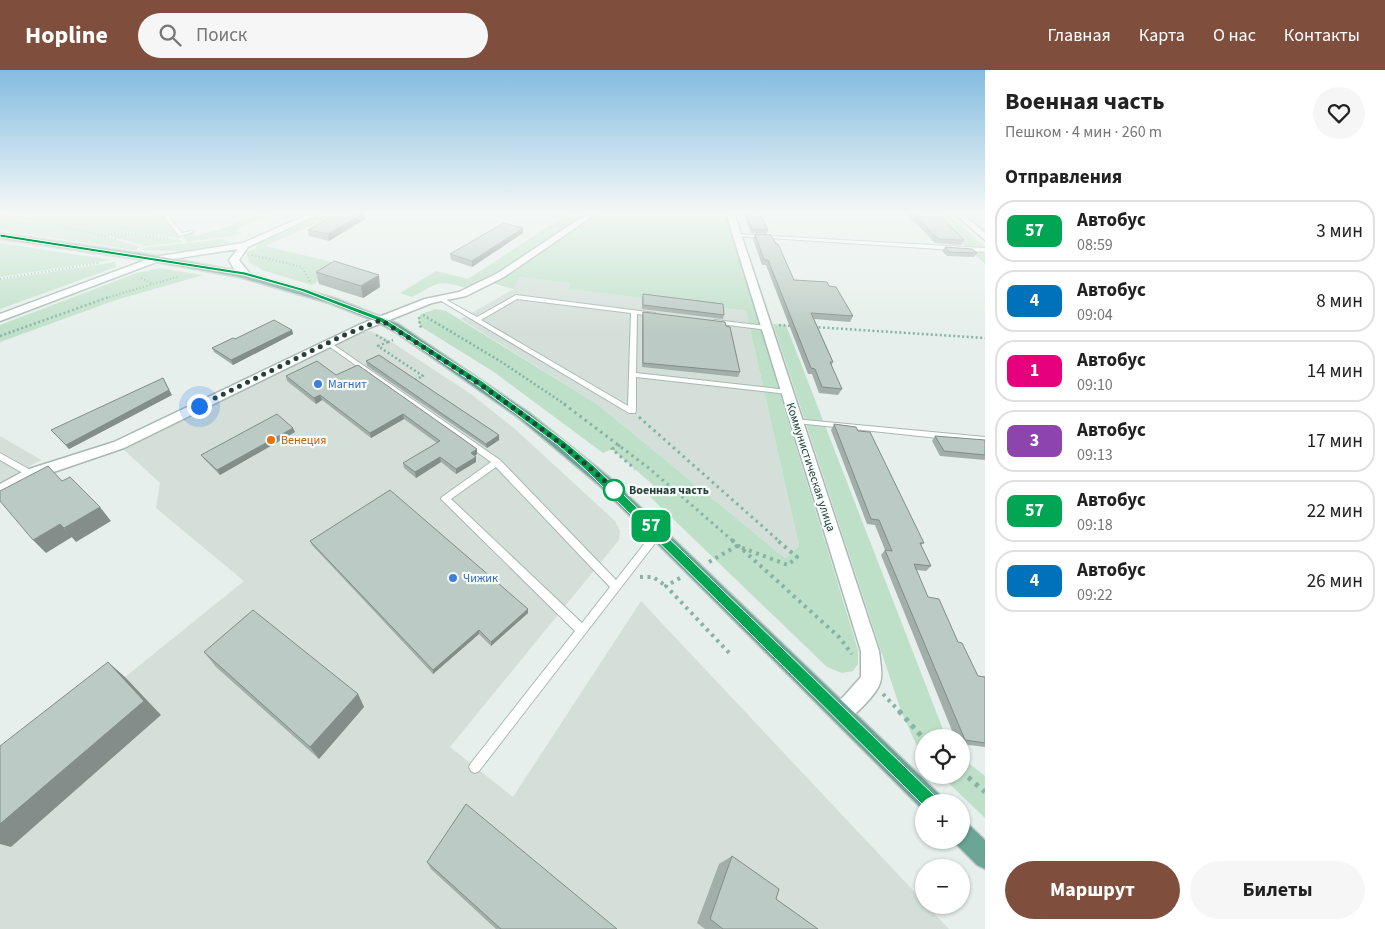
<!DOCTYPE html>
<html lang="ru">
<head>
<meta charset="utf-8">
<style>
	:root { --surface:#fff; --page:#f6f6f6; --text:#222; --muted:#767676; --line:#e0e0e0; --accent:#804e3d }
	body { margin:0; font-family:"Source Sans 3",sans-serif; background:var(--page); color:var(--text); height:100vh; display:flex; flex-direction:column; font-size:19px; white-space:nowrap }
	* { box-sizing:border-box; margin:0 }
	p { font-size:16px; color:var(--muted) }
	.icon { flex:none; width:28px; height:28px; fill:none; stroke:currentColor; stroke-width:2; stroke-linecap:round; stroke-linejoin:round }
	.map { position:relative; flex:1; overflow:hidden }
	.panel { display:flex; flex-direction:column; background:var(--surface); width:400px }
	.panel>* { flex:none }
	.badge { padding:0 10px; border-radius:8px; font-size:18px; line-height:32px }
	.buttons { position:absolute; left:915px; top:659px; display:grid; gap:10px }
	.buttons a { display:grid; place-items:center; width:55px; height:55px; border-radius:50%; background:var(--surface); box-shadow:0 1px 4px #0004; font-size:25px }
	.you { position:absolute; width:25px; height:25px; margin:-12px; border:4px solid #fff; border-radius:50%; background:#1a73e8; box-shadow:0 0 0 8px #1a73e833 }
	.map>.badge { position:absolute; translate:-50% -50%; box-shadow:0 0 0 2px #fff }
	h2 { padding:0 20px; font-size:19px; line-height:45px }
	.round { display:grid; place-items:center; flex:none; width:52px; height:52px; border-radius:26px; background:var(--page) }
	.summary { display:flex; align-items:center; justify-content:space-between; height:85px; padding:0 20px }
	h1 { font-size:24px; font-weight:700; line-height:38px }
	.button { display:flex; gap:10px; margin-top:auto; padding:10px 20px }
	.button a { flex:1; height:58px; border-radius:30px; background:var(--accent); color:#fff; font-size:20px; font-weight:700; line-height:58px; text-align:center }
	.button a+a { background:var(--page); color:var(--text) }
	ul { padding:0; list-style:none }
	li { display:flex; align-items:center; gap:15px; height:62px; margin:0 10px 8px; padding:0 10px; border:2px solid var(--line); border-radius:20px }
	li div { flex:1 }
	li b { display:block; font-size:19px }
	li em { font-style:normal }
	li .badge { min-width:55px; font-weight:700; text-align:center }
	header { display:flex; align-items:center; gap:30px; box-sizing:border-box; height:70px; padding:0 25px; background:var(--accent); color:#fff }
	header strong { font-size:24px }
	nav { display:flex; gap:28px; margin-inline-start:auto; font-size:18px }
	.search { width:350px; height:45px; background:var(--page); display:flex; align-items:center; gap:12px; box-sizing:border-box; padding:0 18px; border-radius:28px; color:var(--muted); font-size:19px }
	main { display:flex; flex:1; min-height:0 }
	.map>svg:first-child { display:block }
</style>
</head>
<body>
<header>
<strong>Hopline</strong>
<div class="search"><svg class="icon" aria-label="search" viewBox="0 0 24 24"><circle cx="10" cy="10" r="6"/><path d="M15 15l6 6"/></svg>Поиск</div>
<nav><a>Главная</a><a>Карта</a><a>О нас</a><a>Контакты</a></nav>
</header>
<main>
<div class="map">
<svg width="985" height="859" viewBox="0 0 985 859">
	<rect width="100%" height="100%" fill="#e6efeb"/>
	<path fill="#d4dfda" d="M 519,207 L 571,213 L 570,219 L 746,241 L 799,476 L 785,488 L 597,334 L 461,249 L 514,219 Z
		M 370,261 L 384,267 L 471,324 L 515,359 L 615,451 L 620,461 L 619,470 L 450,677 L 513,727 L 641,531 L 924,832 L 924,835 L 926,835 L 949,859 L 0,859 L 0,708 L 244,511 L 156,438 L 160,413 L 122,378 L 361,262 Z
		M 0,366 L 41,390 L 0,412 Z"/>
	<path fill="#bfe0c8" d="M 11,143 L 160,143 L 105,167 L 140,177 L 135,180 L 0,160 L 0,148 Z
		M 260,143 L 285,143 L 262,148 L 240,157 L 241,158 L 236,161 L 242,163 L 237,165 L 186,172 L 183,166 L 194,163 L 196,166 L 227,157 Z
		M 326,143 L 339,143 L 265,176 L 344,195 L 312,215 L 262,200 L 250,193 L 246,183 L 256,178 L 257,174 Z
		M 569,143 L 587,143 L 497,203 L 466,218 C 437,209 438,213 412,227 L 400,223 L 436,201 L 468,209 Z
		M 599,143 L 725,143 L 858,580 L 858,594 L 853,601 L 842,603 L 827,597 L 644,421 L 653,415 L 612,379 L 603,383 L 494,302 L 420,256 L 418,249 L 421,244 L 436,239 L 446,241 L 597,334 L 785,488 L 799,476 L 746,241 L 569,219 L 570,213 L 519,207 L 514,219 L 492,213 Z
		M 931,143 L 947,143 L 985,177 L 985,194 Z
		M 163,144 L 180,168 L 121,161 Z
		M 119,163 L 181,170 L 182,172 L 147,176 L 110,166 Z
		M 222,169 L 230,173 L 182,181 L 141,180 L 144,178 Z
		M 0,173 L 111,190 L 0,207 Z
		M 115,192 L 116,197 L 0,239 L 0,210 Z
		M 159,198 L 203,205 L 116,230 L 0,272 L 0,255 L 137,203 Z
		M 773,254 L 786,255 L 946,667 L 924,668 L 924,685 L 916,674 L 901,641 Z
		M 961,687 L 985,706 L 985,748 L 940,705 L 961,705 Z"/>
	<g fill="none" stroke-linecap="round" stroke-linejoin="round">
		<g stroke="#a8b8b2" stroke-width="2">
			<path id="lane" d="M 5,143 L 7,143 L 7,145 L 0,147 L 0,144 Z
				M 165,143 L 169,143 L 170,149 L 182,163 L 192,161 L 194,162 L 179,166 L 166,149 Z
				M 736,164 L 985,178 L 985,182 L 738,166 L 736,166 Z
				M 516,225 L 655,243 L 655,245 L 653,246 L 637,244 L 636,303 L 788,320 L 792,322 L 788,324 L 636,307 L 636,341 L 635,343 L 629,343 L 438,229 L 443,228 L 477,247 ZM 517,229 L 631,243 L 628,336 L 481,250 Z
				M 715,250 L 767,256 L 770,258 L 767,260 L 713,253 L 713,251 Z
				M 328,271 L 500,390 L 616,510 L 655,460 L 661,460 L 663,463 L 479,701 L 475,703 L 471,701 L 469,697 L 471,693 L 575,561 L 441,429 L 442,427 L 491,392 L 326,274 L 326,272 ZM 496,397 L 610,517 L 582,553 L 451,429 Z
				M 794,349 L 985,367 L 985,373 L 797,353 L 794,353 L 793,351 Z
				M 0,383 L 34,402 L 35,404 L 34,406 L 28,406 L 0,390 Z"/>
		</g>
		<g stroke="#a8b8b2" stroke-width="3">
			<path id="street" d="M 588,143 L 597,143 L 504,207 L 466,226 L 432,233 L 369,258 L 124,378 L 36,408 L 0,426 L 0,414 L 26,400 L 114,372 L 361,254 L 425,229 L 459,222 L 498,203 Z
				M 726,143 L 734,143 L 879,581 C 880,591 883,604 880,613 C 877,624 852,649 842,653 L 835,650 L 832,643 L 835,636 L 861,607 L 861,581 Z"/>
		</g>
		<g stroke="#a4bbb3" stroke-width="3">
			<path id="secondary" d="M 311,143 L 321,143 L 248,177 L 239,190 L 250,204 L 248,206 L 242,206 L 234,199 L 229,190 L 238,179 L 159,191 L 0,251 L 0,244 L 154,187 L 243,173 Z
				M 954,143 L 962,143 L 985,163 L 985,170 Z"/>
		</g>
		<g stroke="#c2cac8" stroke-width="3">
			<path id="primary" d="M 0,163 L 145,184 L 240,201 L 337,229 L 398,254 L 528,342 L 610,408 L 939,724 L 942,732 L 924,732 L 923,740 L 600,416 L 519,348 L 397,263 L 375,251 L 329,233 L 239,207 L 145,190 L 0,169 Z
				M 961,751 L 969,755 L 985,770 L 985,799 L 977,795 L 953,771 L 961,770 Z"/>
		</g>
		<path stroke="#86b3a5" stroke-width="2" stroke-dasharray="1 2.5" stroke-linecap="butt" d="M 980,143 L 985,147
			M 16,145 L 116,169
			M 118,162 L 169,168
			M 108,166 L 157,145
			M 252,185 L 302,197 L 310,212
			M 141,208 L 153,214
			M 0,209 L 98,193
			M 106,228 L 180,206"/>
		<path stroke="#86b3a5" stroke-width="2.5" stroke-dasharray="2 2.5" stroke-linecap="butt" d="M 423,245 L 500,291 L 566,335
			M 419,247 L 420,256 L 423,258
			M 779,255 L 793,256
			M 814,257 L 985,268
			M 376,265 L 388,272 L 393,270
			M 0,266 L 109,227
			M 388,272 L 378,276 L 423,306 L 413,311"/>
		<path stroke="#86b3a5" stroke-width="3" stroke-dasharray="2.5 4" stroke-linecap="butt" d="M 564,334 L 650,399 L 733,471
			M 639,347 L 779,471
			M 620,375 L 612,379 L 635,399"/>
		<path stroke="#86b3a5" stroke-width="4" stroke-dasharray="3 4.5" stroke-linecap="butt" d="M 732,470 L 839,567 L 852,584
			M 709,492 L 737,476 L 788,495 L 797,487 L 777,470
			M 640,507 L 653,507 L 666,516
			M 680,508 L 666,516 L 732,586
			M 883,624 L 900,642"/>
		<path stroke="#86b3a5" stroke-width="5" stroke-dasharray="4 5.5" stroke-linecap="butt" d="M 899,641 L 924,669
			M 961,701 L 985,722"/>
		<use href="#lane" fill="#fff" fill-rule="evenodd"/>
		<use href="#street" fill="#fff" fill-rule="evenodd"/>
		<use href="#secondary" fill="#fff" fill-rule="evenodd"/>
		<use href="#primary" fill="#6aa596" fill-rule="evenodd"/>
	</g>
	<path fill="#a1aea9" d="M 364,143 L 365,149 L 329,171 L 309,166 L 308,160 Z
		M 743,143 L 760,143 L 768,160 L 767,164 L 751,163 Z
		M 906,143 L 937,143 L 964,170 L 961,175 L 935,173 Z
		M 523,158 L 523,163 L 472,197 L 451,190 L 450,184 Z
		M 755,164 L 776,174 L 794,210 L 829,216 L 853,246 L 850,252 L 814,249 L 833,292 L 831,296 L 842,319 L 838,325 L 819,323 L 812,304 L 808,304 L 766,195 L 762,195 L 753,169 Z
		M 945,177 L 977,183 L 974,187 L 947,186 L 942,181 Z
		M 316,202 L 380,217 L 363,228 L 319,214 Z
		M 643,224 L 724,245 L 723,249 L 642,239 L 642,228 Z
		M 643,242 L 726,256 L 740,302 L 738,307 L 642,297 L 642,246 Z
		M 292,260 L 293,264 L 233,295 L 214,282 L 212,278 L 235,269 Z
		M 366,291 L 499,365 L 499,370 L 487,378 L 367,296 Z
		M 336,305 L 477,379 L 477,384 L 475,386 L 476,387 L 476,392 L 456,404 L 441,392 L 416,408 L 404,398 L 403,393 L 437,373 L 404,349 L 371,368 L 322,330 L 316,334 L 287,311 L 286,306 Z
		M 172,325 L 69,379 L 51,360 Z
		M 834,354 L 858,361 L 924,473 L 921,475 L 931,496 L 926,501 L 916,500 L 928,527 L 958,572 L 978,606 L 985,607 L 985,677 L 961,674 L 961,668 L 955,668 L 881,485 L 885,480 L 875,455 L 867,454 L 831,360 Z
		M 295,362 L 220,405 L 204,389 L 201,385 Z
		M 935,366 L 985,370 L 985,390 L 940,386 L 932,371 Z
		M 310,471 L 528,539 L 528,543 L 491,576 L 479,564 L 433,604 L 312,475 Z
		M 204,582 L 358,624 L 364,637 L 319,689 L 216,597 Z
		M 732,786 L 776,829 L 818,859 L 705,859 L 697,853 L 719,794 Z
		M 427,792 L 617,859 L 496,859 L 431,799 Z"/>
	<path fill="#838d89" d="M 364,143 L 365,149 L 329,171 L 328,164 Z
		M 523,158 L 523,163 L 472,197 L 472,191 Z
		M 379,205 L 380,217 L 363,228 L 361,216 Z
		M 292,260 L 293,264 L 233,295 L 231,290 Z
		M 163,308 L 172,325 L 69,379 L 66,375 Z
		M 320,325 L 322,330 L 316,334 L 314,328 Z
		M 403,344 L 404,349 L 371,368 L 370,363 Z
		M 293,358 L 295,362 L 220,405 L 217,400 Z
		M 499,365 L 499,370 L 487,378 L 486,374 Z
		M 477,379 L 477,384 L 472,388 L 471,383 Z
		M 440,387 L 441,392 L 416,408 L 415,402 Z
		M 476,387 L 476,392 L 456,404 L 456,399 Z
		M 100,437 L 111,451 L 76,472 L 64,458 Z
		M 60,454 L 72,467 L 46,483 L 33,470 Z
		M 528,539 L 528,543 L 491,576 L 491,572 Z
		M 479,560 L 479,564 L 433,604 L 433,600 Z
		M 108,592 L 125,607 L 161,645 L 11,777 L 0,774 L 0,754 Z
		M 358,624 L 364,637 L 319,689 L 310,677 Z"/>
	<path fill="#bbcac4" stroke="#838d89" d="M 338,143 L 364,143 L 328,164 L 308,160 Z
		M 746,143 L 760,143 L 768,160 L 752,159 Z
		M 913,143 L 937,143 L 964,170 L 938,169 Z
		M 504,153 L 523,158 L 472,191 L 450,184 Z
		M 755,164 L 771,165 L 776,174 L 778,174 L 794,210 L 827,212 L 829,216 L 836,217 L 853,246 L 811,243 L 833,292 L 830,292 L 842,319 L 822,317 L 815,299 L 811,298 L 768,190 L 764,190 Z
		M 945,177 L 972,179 L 977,183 L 949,182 Z
		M 334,191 L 379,205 L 361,216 L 316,202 Z
		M 643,224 L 723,234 L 724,245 L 643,235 Z
		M 643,242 L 725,252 L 726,256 L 730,257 L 740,302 L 643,293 Z
		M 274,250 L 292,260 L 231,290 L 212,278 L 233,268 L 235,269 Z
		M 379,285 L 499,365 L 486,374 L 366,291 Z
		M 317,291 L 336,305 L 358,295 L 477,379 L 471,383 L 476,387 L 456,399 L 440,387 L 415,402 L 403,393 L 440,371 L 403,344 L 370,363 L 320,325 L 314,328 L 286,306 Z
		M 163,308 L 169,320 L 66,375 L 51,360 Z
		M 277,344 L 293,358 L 217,400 L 201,385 Z
		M 834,354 L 856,357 L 858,361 L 870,362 L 924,473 L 920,473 L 931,496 L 914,494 L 928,527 L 939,529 L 958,572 L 962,573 L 978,606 L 985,607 L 985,673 L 965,670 L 885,480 L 892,481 L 879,450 L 871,449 Z
		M 935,366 L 985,370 L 985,385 L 944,381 Z
		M 48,396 L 62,411 L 70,407 L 100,437 L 64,458 L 60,454 L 33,470 L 0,431 L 0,421 Z
		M 390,420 L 528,539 L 491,572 L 479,560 L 433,600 L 310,471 Z
		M 253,540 L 358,624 L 310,677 L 204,582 Z
		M 108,592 L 144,631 L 0,754 L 0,676 Z
		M 466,734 L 617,859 L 501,859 L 427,792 Z
		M 732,786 L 779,819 L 776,829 L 818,859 L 723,859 L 710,849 Z"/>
	<linearGradient id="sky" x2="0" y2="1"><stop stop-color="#84bce0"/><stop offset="0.54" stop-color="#f4f8f6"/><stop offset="1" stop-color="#f4f8f6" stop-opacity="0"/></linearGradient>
	<rect width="985" height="263" fill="url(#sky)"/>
	<path fill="#00a651" stroke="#fff" d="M 0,164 L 245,202 L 305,219 L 383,248 L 482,311 L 564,371 L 594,396 L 936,727 L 939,732 L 936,738 L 931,740 L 926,738 L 587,401 L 558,375 L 477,315 L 379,251 L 301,221 L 244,205 L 0,167 Z"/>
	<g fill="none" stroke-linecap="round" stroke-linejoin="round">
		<path stroke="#24423a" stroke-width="5" stroke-dasharray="0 9" d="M 199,336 L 342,266 L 381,250 C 464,303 547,356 619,424 L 614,420"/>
	</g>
	<g fill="#3f7fe0" stroke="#f7fbf9" stroke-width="2">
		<circle cx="318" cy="314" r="5"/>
		<circle cx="453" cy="508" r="5"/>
	</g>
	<circle fill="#e8710a" stroke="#f7fbf9" stroke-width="2" cx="271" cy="370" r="5"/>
	<circle fill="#fff" stroke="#00a651" stroke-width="2.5" cx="614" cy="420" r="10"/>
	<g text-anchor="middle" stroke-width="4.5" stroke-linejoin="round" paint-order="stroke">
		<g font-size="12" fill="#366cbe" stroke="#f7fbf9" text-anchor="start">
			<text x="328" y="318">Магнит</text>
			<text x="463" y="512">Чижик</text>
		</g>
		<g font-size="12" fill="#c56008" stroke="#f7fbf9" text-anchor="start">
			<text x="281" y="374">Венеция</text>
		</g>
		<g font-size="12" fill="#24423a" stroke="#f7fbf9">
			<text transform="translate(811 397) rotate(72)" y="4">Коммунистическая улица</text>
		</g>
		<g font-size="12" font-weight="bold" fill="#24423a" stroke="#f7fbf9" text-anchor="start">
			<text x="629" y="424">Военная часть</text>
		</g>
	</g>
</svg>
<div class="buttons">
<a><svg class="icon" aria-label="locate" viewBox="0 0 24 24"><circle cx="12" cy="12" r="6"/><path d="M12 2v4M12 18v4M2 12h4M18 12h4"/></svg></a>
<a>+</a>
<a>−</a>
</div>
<div class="you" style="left:199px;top:336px"></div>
<b class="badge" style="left:651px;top:456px;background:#00a651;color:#fff">57</b>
</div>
<section class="panel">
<div class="summary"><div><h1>Военная часть</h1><p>Пешком · 4 мин · 260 m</p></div><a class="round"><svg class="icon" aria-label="heart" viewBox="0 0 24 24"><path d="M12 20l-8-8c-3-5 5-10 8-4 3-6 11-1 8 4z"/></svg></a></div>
<h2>Отправления</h2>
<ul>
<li><span class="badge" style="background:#00a651;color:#fff">57</span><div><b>Автобус</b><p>08:59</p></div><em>3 мин</em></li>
<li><span class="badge" style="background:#0072bc;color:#fff">4</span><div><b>Автобус</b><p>09:04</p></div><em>8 мин</em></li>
<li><span class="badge" style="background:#e6007e;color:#fff">1</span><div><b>Автобус</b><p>09:10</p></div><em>14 мин</em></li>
<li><span class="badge" style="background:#8e44ad;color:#fff">3</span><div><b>Автобус</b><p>09:13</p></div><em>17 мин</em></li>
<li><span class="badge" style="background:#00a651;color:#fff">57</span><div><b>Автобус</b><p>09:18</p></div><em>22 мин</em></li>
<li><span class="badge" style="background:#0072bc;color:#fff">4</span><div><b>Автобус</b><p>09:22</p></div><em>26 мин</em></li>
</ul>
<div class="button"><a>Маршрут</a><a>Билеты</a></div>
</section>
</main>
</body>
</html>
